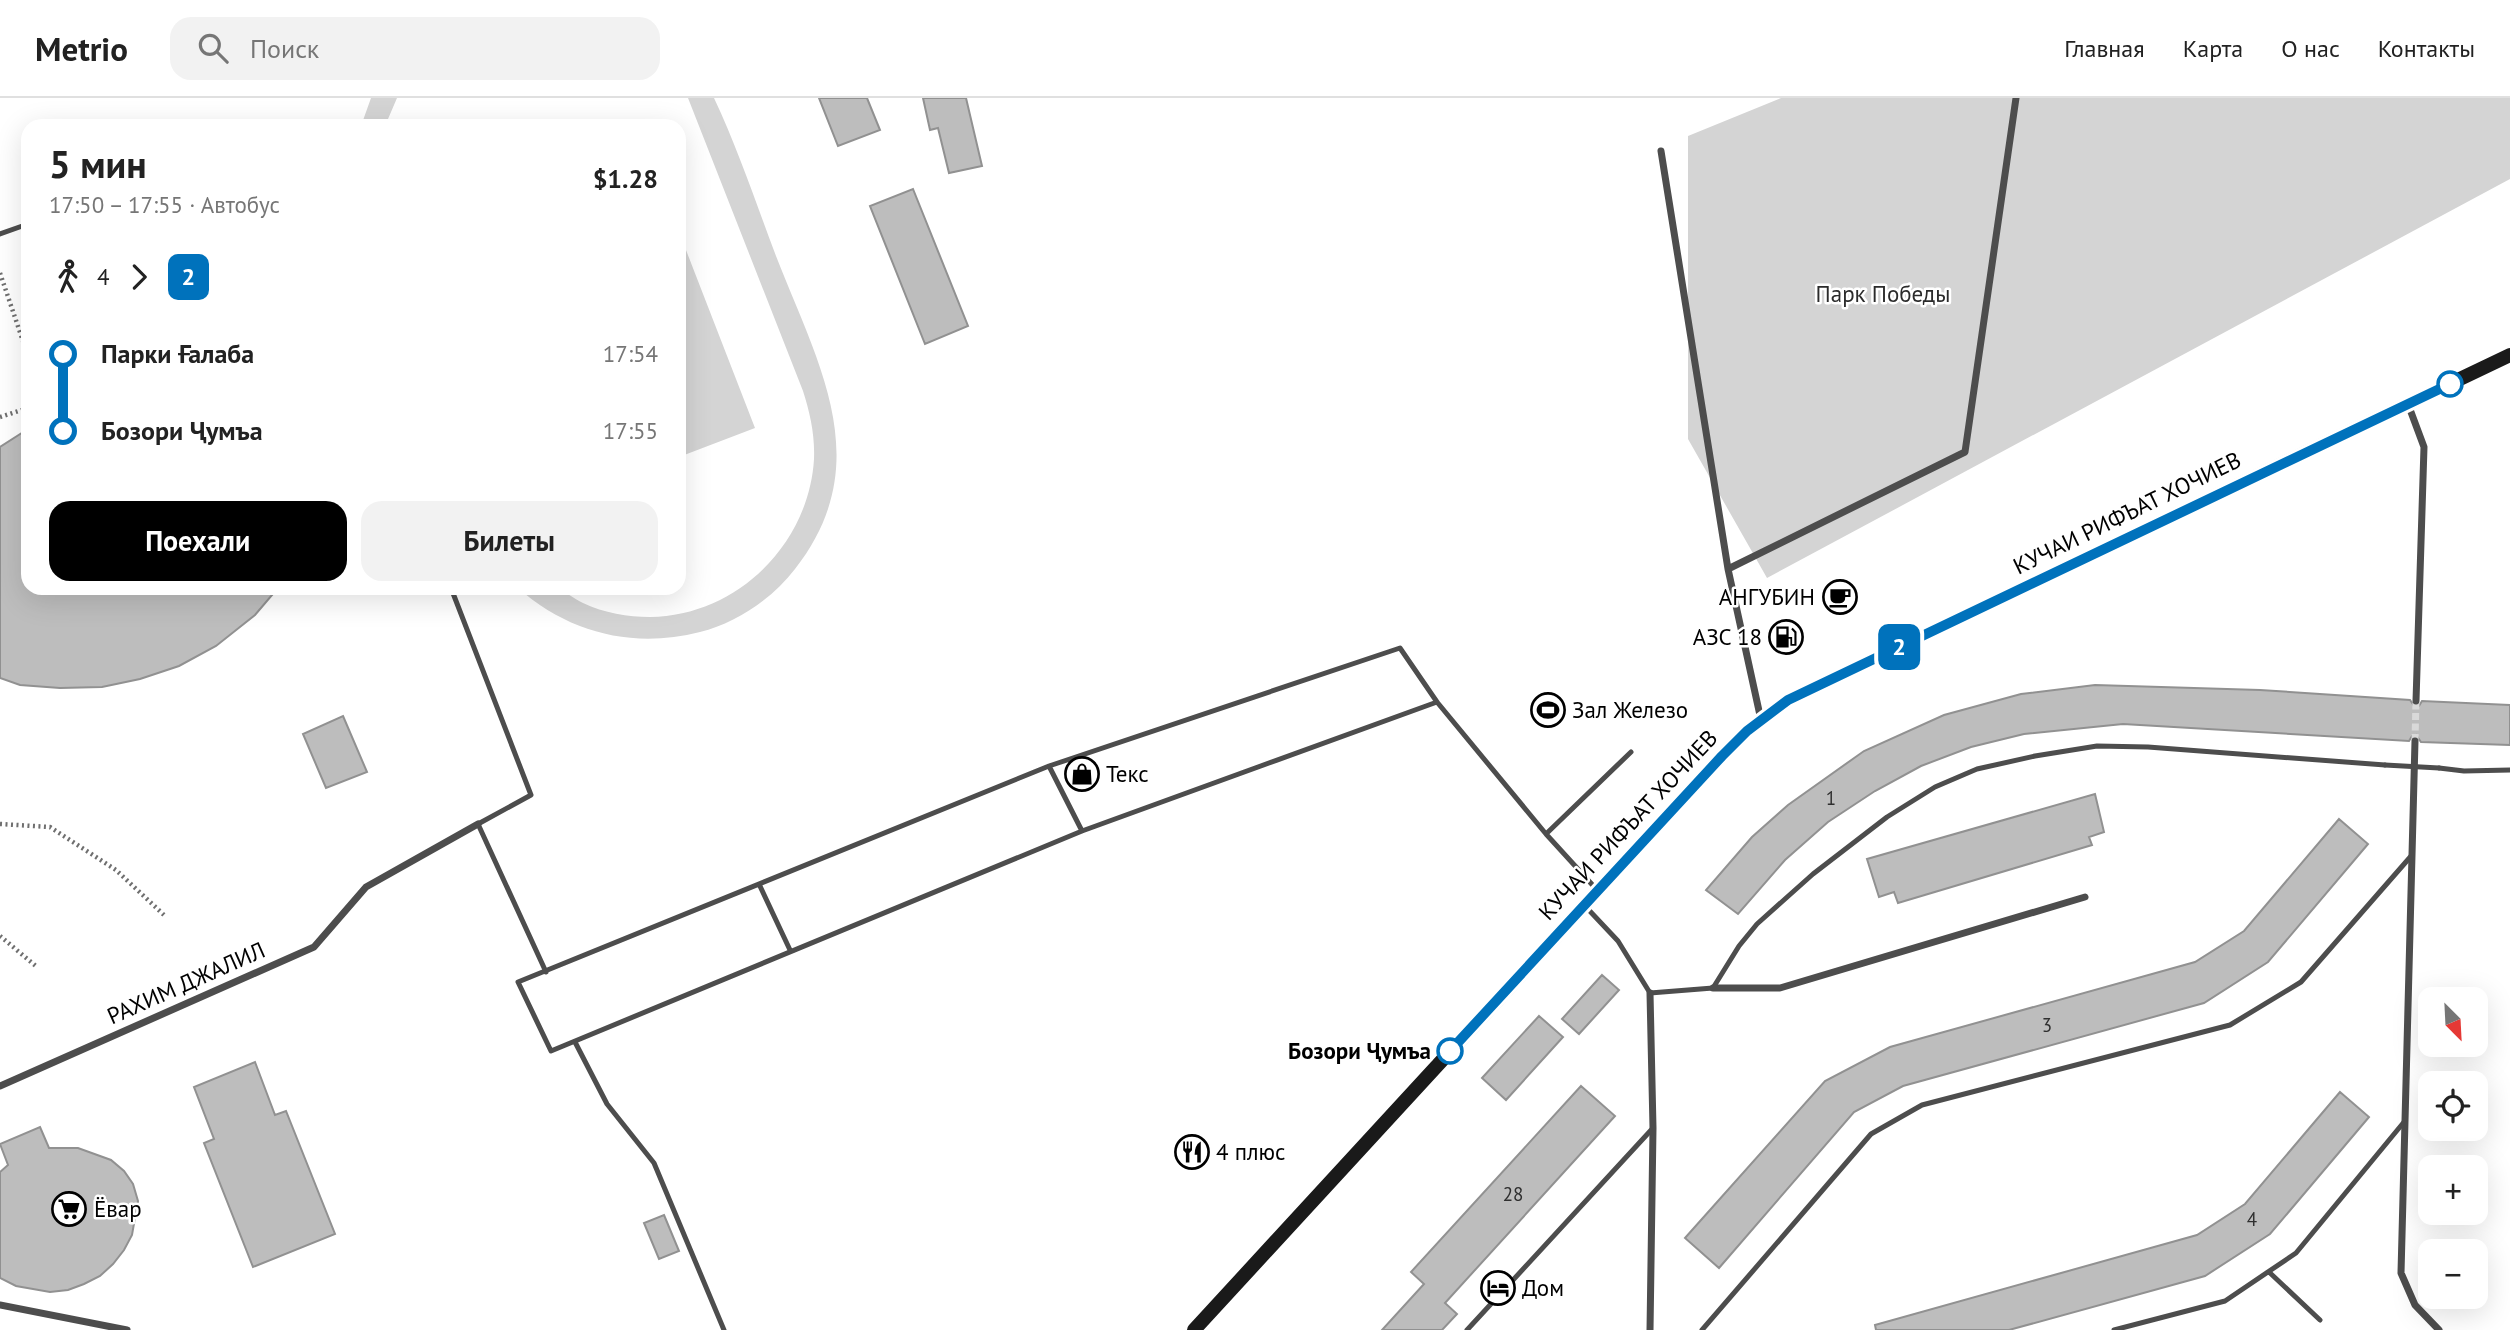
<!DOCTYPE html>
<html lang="ru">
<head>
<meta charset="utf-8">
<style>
	:root { --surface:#fff; --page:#f2f2f2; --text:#222; --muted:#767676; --line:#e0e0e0; --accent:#000 }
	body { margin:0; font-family:"PT Sans",sans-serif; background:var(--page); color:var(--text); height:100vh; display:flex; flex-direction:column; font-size:26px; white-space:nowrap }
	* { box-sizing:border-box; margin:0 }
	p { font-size:23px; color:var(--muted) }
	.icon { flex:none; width:38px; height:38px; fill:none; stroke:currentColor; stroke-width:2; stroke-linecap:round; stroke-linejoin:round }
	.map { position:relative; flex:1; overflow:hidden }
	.panel { position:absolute; left:21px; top:21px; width:665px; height:476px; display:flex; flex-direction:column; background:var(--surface); border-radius:21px; box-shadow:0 7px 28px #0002 }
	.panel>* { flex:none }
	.badge { padding:0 14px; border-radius:10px; font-size:24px; line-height:46px }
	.needle { width:46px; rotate:156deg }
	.fabs { position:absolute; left:2418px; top:889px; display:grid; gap:14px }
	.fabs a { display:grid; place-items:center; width:70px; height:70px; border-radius:14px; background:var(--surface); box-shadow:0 7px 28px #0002; font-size:35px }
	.map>.badge { position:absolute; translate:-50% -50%; box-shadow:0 0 0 4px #fff }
	.legs { display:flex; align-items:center; gap:10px; height:77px; padding:0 28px; font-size:23px }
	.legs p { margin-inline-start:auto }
	.head { display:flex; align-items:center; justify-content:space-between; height:119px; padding:0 28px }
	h1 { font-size:38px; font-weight:600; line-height:52px }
	.primary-button { display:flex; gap:14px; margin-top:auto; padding:14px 28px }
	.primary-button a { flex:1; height:80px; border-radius:21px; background:var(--accent); color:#fff; font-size:28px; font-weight:600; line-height:80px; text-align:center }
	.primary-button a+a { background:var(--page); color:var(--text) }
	ul { padding:0 28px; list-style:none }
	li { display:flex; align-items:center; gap:24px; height:77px; font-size:26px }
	li i { display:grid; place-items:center; width:10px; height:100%; margin:0 9px; background:currentColor }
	li i::after { content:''; width:18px; height:18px; margin:-9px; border:5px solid; border-radius:50%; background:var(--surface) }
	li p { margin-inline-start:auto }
	li:first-child i { background:linear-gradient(#0000 50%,currentColor 0) }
	li:last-child i { background:linear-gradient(currentColor 50%,#0000 0) }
	header { display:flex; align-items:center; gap:42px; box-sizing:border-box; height:98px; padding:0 35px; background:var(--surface); border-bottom:2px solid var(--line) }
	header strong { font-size:33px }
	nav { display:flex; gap:38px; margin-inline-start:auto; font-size:24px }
	.search { width:490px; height:63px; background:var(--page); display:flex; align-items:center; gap:18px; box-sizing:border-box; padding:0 24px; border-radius:21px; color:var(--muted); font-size:26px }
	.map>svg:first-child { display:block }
</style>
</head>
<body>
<header>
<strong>Metrio</strong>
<div class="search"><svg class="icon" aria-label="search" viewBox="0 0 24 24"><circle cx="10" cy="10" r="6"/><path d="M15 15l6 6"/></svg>Поиск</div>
<nav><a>Главная</a><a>Карта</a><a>О нас</a><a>Контакты</a></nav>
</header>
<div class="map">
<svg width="2510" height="1232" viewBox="0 0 2510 1232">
	<rect width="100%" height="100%" fill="#fff"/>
	<path fill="#d4d4d4" d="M 371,0 L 397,0 L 385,28 L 361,28 Z
		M 688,0 L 714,0 C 738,51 756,105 776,158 C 818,266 878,365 795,471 C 772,501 736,525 700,534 C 633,551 569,535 518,490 C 529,490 544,487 555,490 C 564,492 574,501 583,505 C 604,515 628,519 650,519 C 737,518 809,446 814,361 C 815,337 810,315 803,293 Z
		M 1781,0 L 2510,0 L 2510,81 L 1767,480 L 1688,341 L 1688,38 Z
		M 679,134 L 755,330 L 679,359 Z"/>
	<path fill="#bdbdbd" stroke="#919191" stroke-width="2" d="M 819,0 L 867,0 L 880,32 L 838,48 Z
		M 923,0 L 966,0 L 982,68 L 949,75 L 938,30 L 930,32 Z
		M 913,91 L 968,228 L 925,246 L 870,108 Z
		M 28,331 L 28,490 L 278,490 L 255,517 L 216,548 L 179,568 L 140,581 L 102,589 L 60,590 L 20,587 L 0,580 L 0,349 Z
		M 2095,587 L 2260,592 L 2410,602 L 2415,609 L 2419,608 L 2422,603 L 2510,607 L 2510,647 L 2421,644 L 2416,637 L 2412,638 L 2409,643 L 2123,626 L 2024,636 L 1971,649 L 1921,668 L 1875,693 L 1828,724 L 1785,762 L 1738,816 L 1706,792 L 1752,739 L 1788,707 L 1864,653 L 1944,617 L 2021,596 Z
		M 343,618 L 367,674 L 326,690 L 303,636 Z
		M 2095,696 L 2104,734 L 2089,739 L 2092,747 L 1898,805 L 1894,794 L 1879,799 L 1867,761 Z
		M 2339,721 L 2368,746 L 2268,864 L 2204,905 L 1903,988 L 1854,1014 L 1719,1170 L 1685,1140 L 1825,983 L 1890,949 L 2195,864 L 2244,833 Z
		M 1602,877 L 1619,892 L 1579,936 L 1562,921 Z
		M 1539,918 L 1563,939 L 1506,1002 L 1482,980 Z
		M 255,964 L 275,1017 L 286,1013 L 335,1136 L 253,1169 L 204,1045 L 214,1041 L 194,989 Z
		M 1581,988 L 1615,1018 L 1445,1205 L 1457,1216 L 1442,1232 L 1382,1232 L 1424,1186 L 1411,1174 Z
		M 2340,994 L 2369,1019 L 2270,1136 L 2205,1178 L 2009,1232 L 1876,1232 L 1875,1227 L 2197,1137 L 2245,1106 Z
		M 40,1029 L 49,1050 L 78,1050 L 111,1062 L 124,1073 L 133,1086 L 138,1103 L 132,1137 L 124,1152 L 113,1166 L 100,1178 L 84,1186 L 68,1192 L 50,1194 L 16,1188 L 0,1180 L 0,1074 L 8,1067 L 0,1046 Z
		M 664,1117 L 679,1153 L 659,1161 L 644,1125 Z"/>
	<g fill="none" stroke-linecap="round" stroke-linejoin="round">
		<path stroke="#d9d9d9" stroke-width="7" stroke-dasharray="7 3.5" stroke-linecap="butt" d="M 2415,643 L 2416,603"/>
		<path stroke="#6f6f6f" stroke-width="4.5" stroke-dasharray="2 3.5" stroke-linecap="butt" d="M 0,175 L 28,258
			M 0,319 L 28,310
			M 0,726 L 50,729 L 116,772 L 164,817
			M 0,838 L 37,869"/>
		<path stroke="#4d4d4d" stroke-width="5" d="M 0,136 L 28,126
			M 451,490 L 531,697 L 478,726 L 546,874
			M 1437,604 L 1400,550 L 1049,668 L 518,884 L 551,953 L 1082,733 L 1437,604 L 1546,736 L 1598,793
			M 1049,668 L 1082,733
			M 2439,670 L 2464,673 L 2510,672
			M 1546,736 L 1631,654
			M 759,786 L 790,852
			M 1586,809 L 1618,843 L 1650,895 L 1713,890 L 1739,848 L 1757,826 L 1813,776 L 1887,719 L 1935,689 L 1977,671 L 2035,658 L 2097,648 L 2148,649 L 2385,667
			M 575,944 L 607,1006 L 654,1065 L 724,1232
			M 2269,1174 L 2320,1222
			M 1467,1232 L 1653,1030
			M 1702,1232 L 1871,1036 L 1922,1007 L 2230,927 L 2301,884 L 2412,757
			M 2114,1232 L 2225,1203 L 2296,1155 L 2404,1024"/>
		<path stroke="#4d4d4d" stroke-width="7" d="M 1661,53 L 1728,471
			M 2408,306 L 2424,349 L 2416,603
			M 1761,622 L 1728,471 L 1965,354 L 2016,0
			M 2415,643 L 2401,1175 L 2415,1207 L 2439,1232
			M 1713,890 L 1780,890 L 2085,799
			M 1650,895 L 1653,1030 L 1650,1232
			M 0,988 L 314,849 L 366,789 L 478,726
			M 0,1207 L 127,1232"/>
		<path stroke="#1a1a1a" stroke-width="14" d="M 1194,1232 L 1722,658 L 1747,633 L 1788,602 L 2510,257"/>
		<path stroke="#4d4d4d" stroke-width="5" d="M 2385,667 L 2439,670"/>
	</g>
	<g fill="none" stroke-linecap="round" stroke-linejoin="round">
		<g stroke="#fff" stroke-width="16">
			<path id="line-1" d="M 1450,953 L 1722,658 L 1747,633 L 1788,602 L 2450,286"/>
		</g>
		<use href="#line-1" stroke="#0072bc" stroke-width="10"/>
	</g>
	<defs>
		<g id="cafe-ring" transform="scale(1.75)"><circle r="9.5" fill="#fff" stroke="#000" stroke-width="1.5"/><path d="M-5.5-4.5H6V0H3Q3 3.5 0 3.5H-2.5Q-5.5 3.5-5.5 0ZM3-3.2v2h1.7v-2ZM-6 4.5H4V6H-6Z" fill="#000"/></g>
		<g id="fuel-ring" transform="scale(1.75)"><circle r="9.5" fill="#fff" stroke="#000" stroke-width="1.5"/><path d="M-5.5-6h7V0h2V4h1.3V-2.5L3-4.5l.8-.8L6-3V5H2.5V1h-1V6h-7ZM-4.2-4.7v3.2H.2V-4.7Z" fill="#000"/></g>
		<g id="stadium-ring" transform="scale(1.75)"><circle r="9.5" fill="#fff" stroke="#000" stroke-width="1.5"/><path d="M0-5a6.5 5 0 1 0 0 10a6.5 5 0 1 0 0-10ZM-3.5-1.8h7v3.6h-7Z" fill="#000"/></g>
		<g id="shop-ring" transform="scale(1.75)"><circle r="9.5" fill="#fff" stroke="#000" stroke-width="1.5"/><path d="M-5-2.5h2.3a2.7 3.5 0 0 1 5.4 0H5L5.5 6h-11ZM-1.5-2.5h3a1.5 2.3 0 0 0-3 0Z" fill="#000"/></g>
		<g id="restaurant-ring" transform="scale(1.75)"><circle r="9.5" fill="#fff" stroke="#000" stroke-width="1.5"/><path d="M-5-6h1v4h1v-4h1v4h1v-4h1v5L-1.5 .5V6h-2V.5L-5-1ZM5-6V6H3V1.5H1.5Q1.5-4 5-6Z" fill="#000"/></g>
		<g id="supermarket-ring" transform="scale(1.75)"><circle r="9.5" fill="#fff" stroke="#000" stroke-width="1.5"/><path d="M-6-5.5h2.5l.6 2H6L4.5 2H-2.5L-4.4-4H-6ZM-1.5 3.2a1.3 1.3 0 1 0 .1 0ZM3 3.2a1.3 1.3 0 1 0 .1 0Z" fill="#000"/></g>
		<g id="hotel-ring" transform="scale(1.75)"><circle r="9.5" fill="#fff" stroke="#000" stroke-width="1.5"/><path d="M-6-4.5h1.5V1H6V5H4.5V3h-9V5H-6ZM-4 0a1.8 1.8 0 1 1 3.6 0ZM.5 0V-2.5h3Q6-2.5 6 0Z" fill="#000"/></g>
	</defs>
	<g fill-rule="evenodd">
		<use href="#cafe-ring" x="1840" y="499"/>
		<use href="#fuel-ring" x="1786" y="539"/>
		<use href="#stadium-ring" x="1548" y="612"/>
		<use href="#shop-ring" x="1082" y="676"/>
		<use href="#restaurant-ring" x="1192" y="1054"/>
		<use href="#supermarket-ring" x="69" y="1111"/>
		<use href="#hotel-ring" x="1498" y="1190"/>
	</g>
	<g fill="#fff" stroke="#0072bc" stroke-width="3.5">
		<circle cx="2450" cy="286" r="12"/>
		<circle cx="1450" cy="953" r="12"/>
	</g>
	<g text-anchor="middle" stroke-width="5" stroke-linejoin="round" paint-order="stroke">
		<g font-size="19" fill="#2f2f2f">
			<text x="1831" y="707">1</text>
			<text x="2047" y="934">3</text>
			<text x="1513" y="1103">28</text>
			<text x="2252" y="1128">4</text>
		</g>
		<g font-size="23" fill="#2b2b2b" stroke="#fff">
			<text x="1883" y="204">Парк Победы</text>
		</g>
		<g font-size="23" fill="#000" stroke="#fff">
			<text transform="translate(2127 415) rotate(-26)" y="8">КУЧАИ РИФЪАТ ХОЧИЕВ</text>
			<text transform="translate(1628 727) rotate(-47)" y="8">КУЧАИ РИФЪАТ ХОЧИЕВ</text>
			<text transform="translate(186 885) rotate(-24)" y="8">РАХИМ ДЖАЛИЛ</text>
		</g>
		<g font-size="23" fill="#000" stroke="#fff" text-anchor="start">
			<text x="1815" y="507" text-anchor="end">АНГУБИН</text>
			<text x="1762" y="547" text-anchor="end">АЗС 18</text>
			<text x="1572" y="620">Зал Железо</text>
			<text x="1106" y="684">Текс</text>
			<text x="1216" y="1062">4 плюс</text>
			<text x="94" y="1119">Ёвар</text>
			<text x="1522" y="1198">Дом</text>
		</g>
		<g font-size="23" font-weight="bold" fill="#000" stroke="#fff" text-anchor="end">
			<text x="1431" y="961">Бозори Ҷумъа</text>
		</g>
	</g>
</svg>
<div class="fabs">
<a><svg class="needle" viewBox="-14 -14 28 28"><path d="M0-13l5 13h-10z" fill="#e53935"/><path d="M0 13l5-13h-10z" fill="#767676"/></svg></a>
<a><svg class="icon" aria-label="locate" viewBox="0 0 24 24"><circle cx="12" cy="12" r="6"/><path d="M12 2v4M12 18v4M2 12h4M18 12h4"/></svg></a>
<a>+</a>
<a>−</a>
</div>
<b class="badge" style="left:1899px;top:549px;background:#0072bc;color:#fff">2</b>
<section class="panel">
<div class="head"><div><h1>5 мин</h1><p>17:50 – 17:55 · Автобус</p></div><b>$1.28</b></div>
<div class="legs"><svg class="icon" aria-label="walk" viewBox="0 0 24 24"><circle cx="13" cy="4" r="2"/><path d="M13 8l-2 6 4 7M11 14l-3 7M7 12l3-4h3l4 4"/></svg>4<svg class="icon" aria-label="forward" viewBox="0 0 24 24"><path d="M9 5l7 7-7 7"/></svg><b class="badge" style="background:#0072bc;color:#fff">2</b></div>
<ul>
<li><i style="color:#0072bc"></i><b>Парки Ғалаба</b><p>17:54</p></li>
<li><i style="color:#0072bc"></i><b>Бозори Ҷумъа</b><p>17:55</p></li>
</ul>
<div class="primary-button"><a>Поехали</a><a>Билеты</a></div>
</section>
</div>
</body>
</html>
